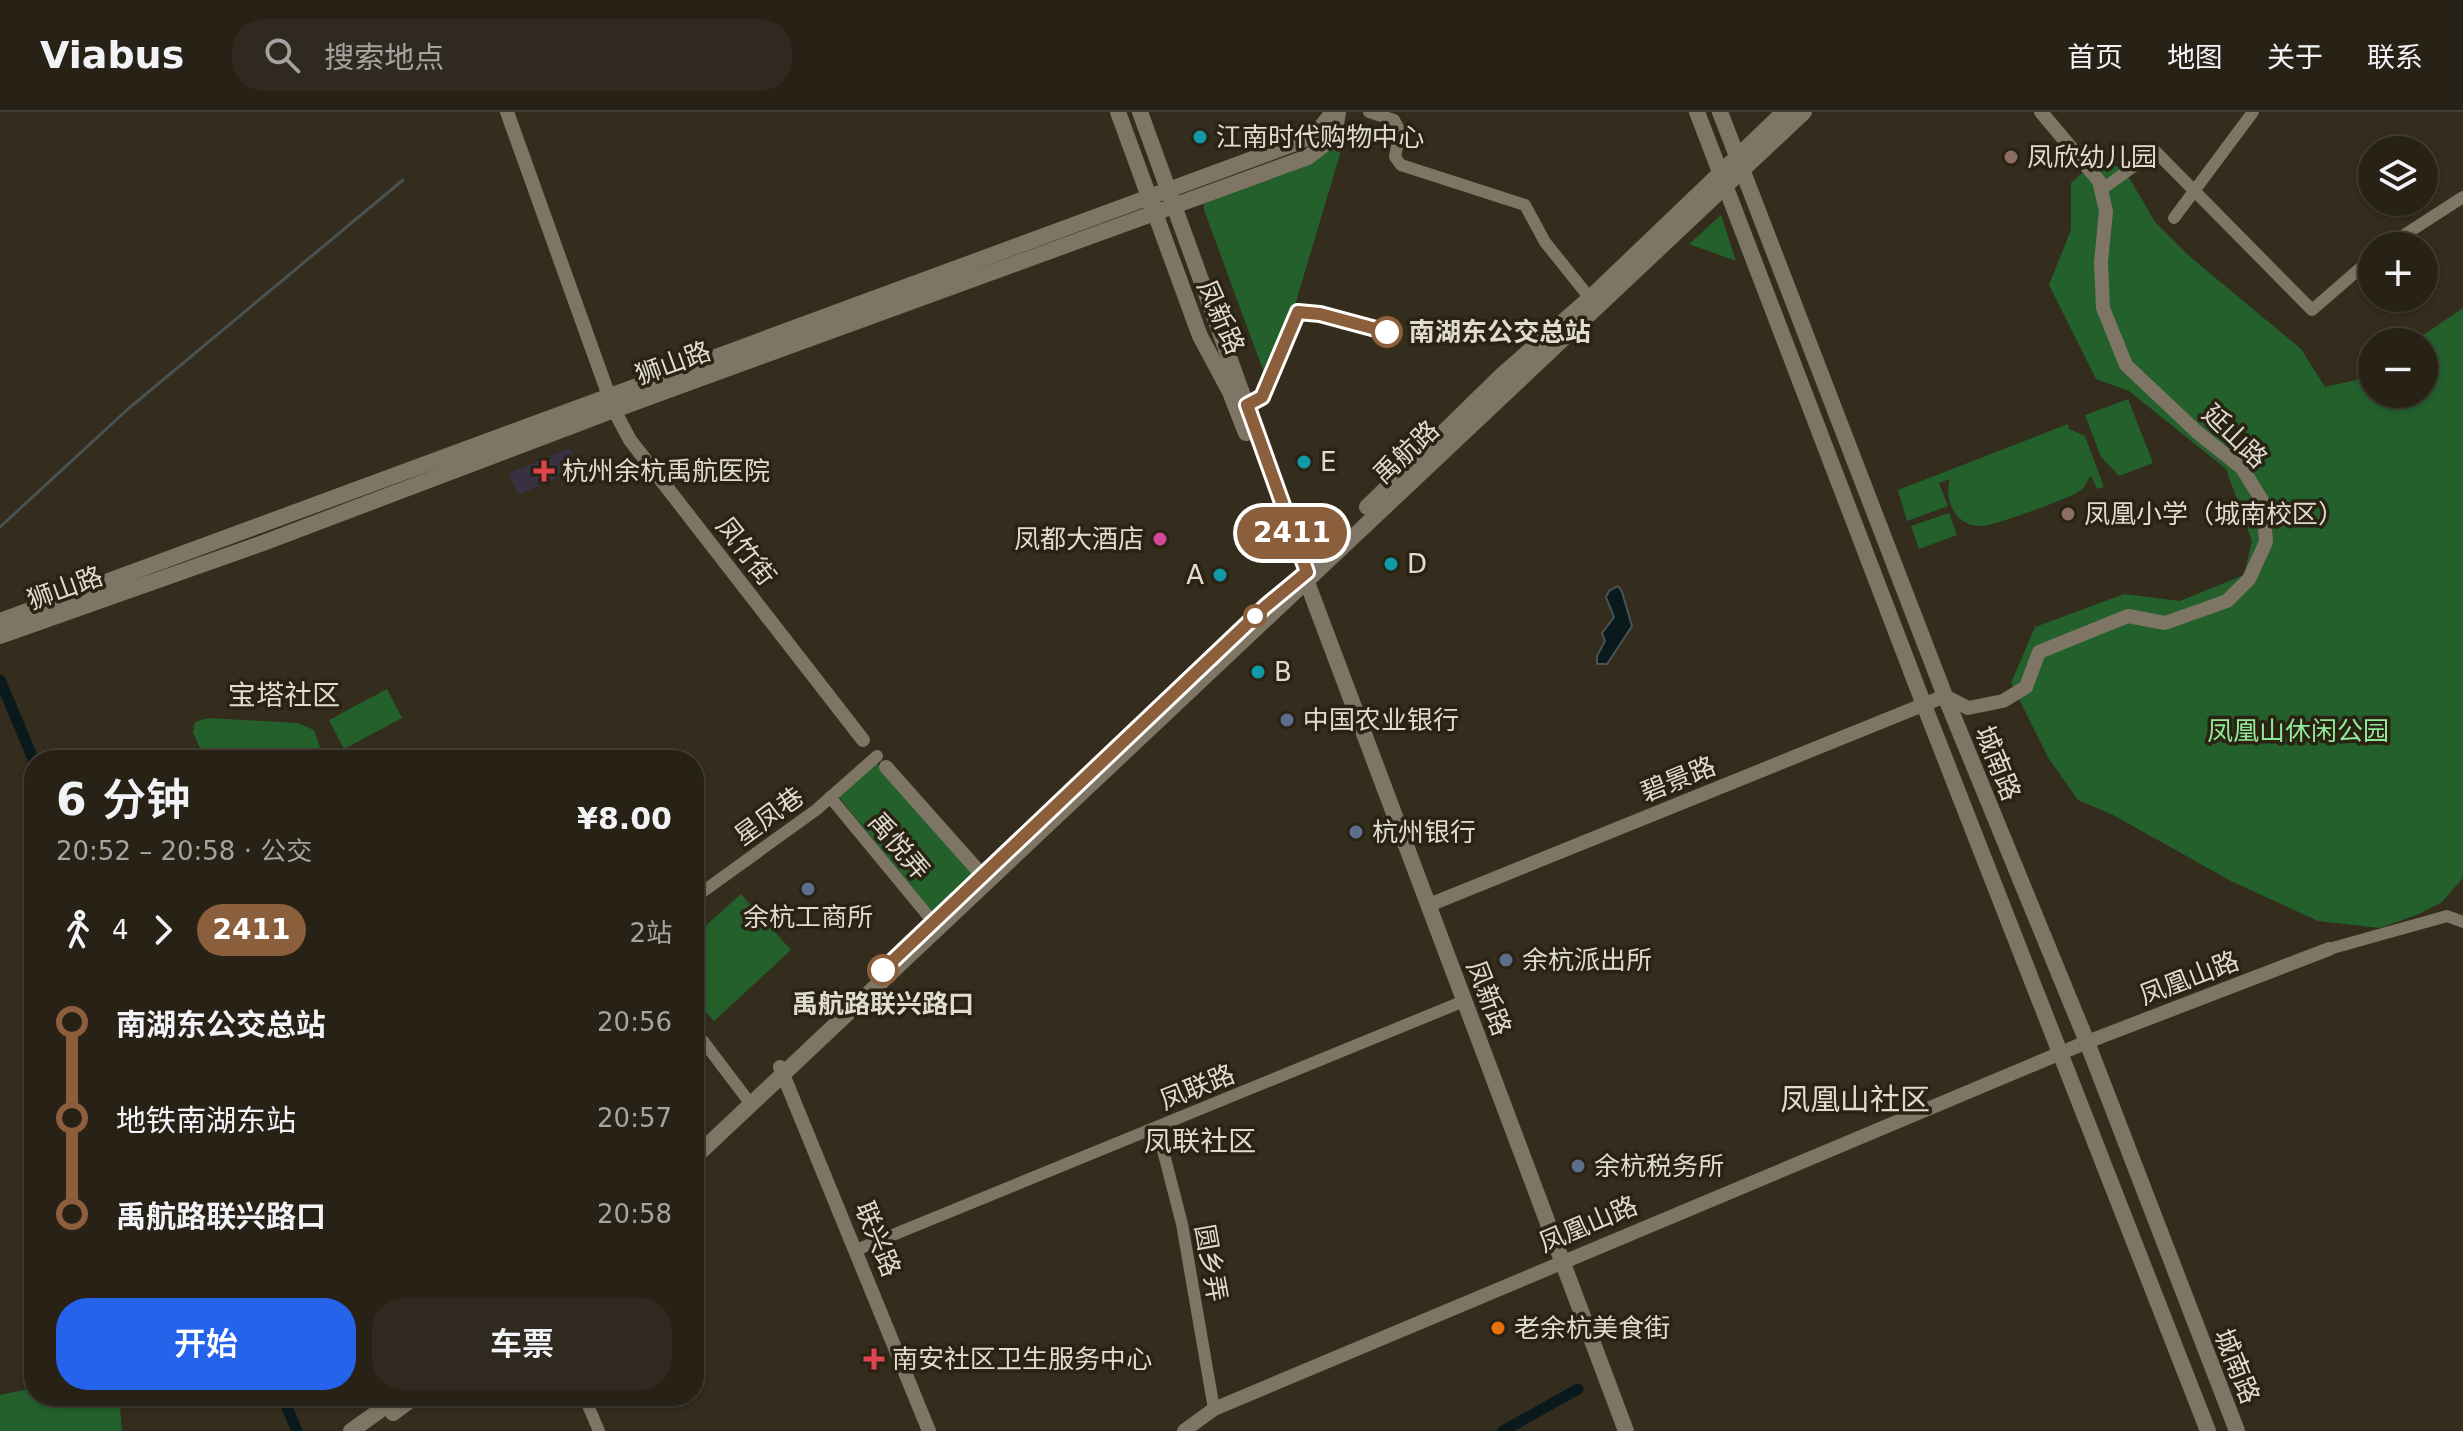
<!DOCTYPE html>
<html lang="zh">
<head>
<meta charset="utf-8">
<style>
	:root { --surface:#272116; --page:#2f291f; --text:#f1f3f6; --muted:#a4a3a1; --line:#433e35; --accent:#2563eb }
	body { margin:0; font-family:"DejaVu Sans","Noto Sans SC",sans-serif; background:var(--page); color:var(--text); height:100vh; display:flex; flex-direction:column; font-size:30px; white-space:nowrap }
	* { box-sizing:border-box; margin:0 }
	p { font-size:26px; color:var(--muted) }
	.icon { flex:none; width:44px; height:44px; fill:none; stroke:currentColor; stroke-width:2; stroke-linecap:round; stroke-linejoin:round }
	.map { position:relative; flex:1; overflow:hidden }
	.details { position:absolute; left:24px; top:638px; width:680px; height:656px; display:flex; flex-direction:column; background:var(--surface); border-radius:32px; box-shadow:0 2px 6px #0004,0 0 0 2px var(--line) }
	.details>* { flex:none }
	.badge { padding:0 16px; border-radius:26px; font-size:28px; line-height:52px }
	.controls { position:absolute; left:2358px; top:24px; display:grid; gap:16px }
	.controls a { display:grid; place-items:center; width:80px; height:80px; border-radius:50%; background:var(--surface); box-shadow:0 2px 6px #0004,0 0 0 2px var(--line); font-size:40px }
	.map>.badge { position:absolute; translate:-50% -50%; box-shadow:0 0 0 4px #fff }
	.legs { display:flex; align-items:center; gap:12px; height:88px; padding:0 32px; font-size:26px }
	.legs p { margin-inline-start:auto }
	.summary { display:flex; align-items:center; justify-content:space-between; height:136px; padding:0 32px }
	h1 { font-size:44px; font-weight:600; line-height:60px }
	.primary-button { display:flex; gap:16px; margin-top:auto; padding:16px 32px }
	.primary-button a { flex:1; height:92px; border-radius:32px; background:var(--accent); color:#fff; font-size:32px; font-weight:600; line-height:92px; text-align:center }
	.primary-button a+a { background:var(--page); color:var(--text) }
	ul { padding:0 32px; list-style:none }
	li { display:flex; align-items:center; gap:28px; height:96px; font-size:30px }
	li i { display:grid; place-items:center; width:12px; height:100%; margin:0 10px; background:currentColor }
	li i::after { content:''; width:20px; height:20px; margin:-10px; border:6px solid; border-radius:50%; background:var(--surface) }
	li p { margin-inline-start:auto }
	li:first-child i { background:linear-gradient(#0000 50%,currentColor 0) }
	li:last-child i { background:linear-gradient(currentColor 50%,#0000 0) }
	header { display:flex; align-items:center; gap:48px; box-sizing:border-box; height:112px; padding:0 40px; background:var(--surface); border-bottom:2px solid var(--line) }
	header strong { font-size:38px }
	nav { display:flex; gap:44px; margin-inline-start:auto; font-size:28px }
	.search { width:560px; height:72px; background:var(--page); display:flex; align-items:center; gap:20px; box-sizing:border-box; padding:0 28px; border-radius:32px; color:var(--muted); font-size:30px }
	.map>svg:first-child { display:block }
</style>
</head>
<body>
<header>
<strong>Viabus</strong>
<div class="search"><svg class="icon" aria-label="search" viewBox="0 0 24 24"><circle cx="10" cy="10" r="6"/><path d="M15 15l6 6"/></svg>搜索地点</div>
<nav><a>首页</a><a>地图</a><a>关于</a><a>联系</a></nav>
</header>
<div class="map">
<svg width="2463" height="1319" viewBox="0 0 2463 1319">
	<rect width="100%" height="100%" fill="#342c1d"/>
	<path fill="#373142" d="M 569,336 L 579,357 L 518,383 L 509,361 Z"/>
	<path fill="#23602c" d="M 1343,32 L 1270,277 L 1204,98 L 1204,85 Z
		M 2098,47 L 2124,57 L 2155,110 L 2189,144 L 2301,237 L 2325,275 L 2356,268 L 2372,257 L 2372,282 L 2424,282 L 2424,230 L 2413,230 L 2463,196 L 2463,766 L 2442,790 L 2419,802 L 2380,816 L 2318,809 L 2231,769 L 2113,703 L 2078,688 L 2049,647 L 2011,571 L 2035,515 L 2124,482 L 2180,489 L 2244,463 L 2252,429 L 2226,357 L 2129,279 L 2096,267 L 2049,173 L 2071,118 L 2071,71 Z
		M 1721,103 L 1736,149 L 1689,132 Z
		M 2128,287 L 2153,351 L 2119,364 L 2101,345 L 2085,303 Z
		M 2068,312 L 2069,317 L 2085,324 L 2104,375 L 2097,377 L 2092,365 L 2089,366 C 2086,372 2084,377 2078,380 C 2065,388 1996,413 1983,414 C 1956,416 1943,388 1950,367 L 1939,371 L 1948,394 L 1907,409 L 1898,378 Z
		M 1949,401 L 1957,423 L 1919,437 L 1911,414 Z
		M 387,577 L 402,606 L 344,637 L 329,608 Z
		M 208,606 L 297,611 L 314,618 L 323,644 L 321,648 L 205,648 L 193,620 L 195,610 Z
		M 873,647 L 975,763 L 934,805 L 839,685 Z
		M 741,782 L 791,838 L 714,909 L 694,887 L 694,824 Z
		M 34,1276 L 34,1284 L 119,1284 L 122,1319 L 0,1319 L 0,1283 Z"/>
	<path fill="#09191c" stroke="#495352" stroke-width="2" d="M 1618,474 L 1622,480 L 1632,514 L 1607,552 L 1597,552 L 1597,544 L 1605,529 L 1602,521 L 1614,505 L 1606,485 L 1609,479 Z"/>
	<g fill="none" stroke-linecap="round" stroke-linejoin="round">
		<path stroke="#495352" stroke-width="3" d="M 0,415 L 128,297 L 403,68"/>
		<path stroke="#09191c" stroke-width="11" d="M 0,568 L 34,649
			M 282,1284 L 297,1319
			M 1503,1319 L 1578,1277"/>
		<path stroke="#7e7564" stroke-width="12" d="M 1369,0 L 1394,8 L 1400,19 L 1395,45 L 1401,53 L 1525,93 L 1545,130 L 1593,190
			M 2101,78 L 2155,39 L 2312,198 L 2372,146
			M 2174,106 L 2253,0
			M 2387,134 L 2463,85
			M 830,685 L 934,811
			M 694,786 L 816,698 L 877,644
			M 2329,837 L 2447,804 L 2463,810
			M 694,917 L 747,987
			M 1157,1015 L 1182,1112 L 1214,1297
			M 856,1138 L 1464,889
			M 584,1284 L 599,1319"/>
		<path stroke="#7e7564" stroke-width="14" d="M 507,0 L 614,298 L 630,328 L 863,628
			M 886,655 L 982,763
			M 1429,793 L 1945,584 L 1968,596 L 2003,589 L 2026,575 L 2039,540 L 2128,504 L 2165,511 L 2227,489 L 2249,467 L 2266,430 L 2263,390 L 2242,356 L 2197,320 L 2126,253 L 2103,196 L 2101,150 L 2106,99 L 2099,69 L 2041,0
			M 780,955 L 929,1319
			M 1184,1319 L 1214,1297 L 2087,930 L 2329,837"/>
		<path stroke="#7e7564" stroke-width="16" d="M 1118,0 L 1200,224 L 1230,280 L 1246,321
			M 1140,0 L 1307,460 L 1307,470 L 1626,1319
			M 1697,0 L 1924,593 L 2208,1319
			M 1720,0 L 1945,584 L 2087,930 L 2237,1319
			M 1367,395 L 1503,262 L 1590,186 L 1784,0
			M 0,509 L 1293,32 L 1316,22 L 1333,0
			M 0,524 L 263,431 L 614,298 L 1308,45 L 1334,25 L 1338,0
			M 694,1046 L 1804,0
			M 393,1301 L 416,1284
			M 351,1319 L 400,1284"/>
	</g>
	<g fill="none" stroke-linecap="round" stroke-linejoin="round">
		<g stroke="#fff" stroke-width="18">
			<path id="line-1" d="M 883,858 L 1266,494 L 1307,460 L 1247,293 L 1262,285 L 1298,200 L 1320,202 L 1387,220"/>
		</g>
		<use href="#line-1" stroke="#8b5e3c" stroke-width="12"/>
	</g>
	<g fill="#0f9aa8" stroke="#2a2213" stroke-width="3">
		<circle cx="1200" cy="25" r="8"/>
		<circle cx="1304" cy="350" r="8"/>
		<circle cx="1391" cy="452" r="8"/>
		<circle cx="1220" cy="463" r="8"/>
		<circle cx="1258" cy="560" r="8"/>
	</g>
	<g fill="#8d6e63" stroke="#2a2213" stroke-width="3">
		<circle cx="2011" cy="45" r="8"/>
		<circle cx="2068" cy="402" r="8"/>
	</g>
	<g fill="#fff" stroke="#8b5e3c" stroke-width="4">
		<circle cx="1387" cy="220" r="14"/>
		<circle cx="1255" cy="504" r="10"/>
		<circle cx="883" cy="858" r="14"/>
	</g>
	<g fill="#e0444e" stroke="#2a2213" stroke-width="3">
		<path d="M540 347h8v8h8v8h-8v8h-8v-8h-8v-8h8z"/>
		<path d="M870 1235h8v8h8v8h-8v8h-8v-8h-8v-8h8z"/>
	</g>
	<circle fill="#d1479c" stroke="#2a2213" stroke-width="3" cx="1160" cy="427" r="8"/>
	<g fill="#5c6f8a" stroke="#2a2213" stroke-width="3">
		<circle cx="1287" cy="608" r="8"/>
		<circle cx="1356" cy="720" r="8"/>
		<circle cx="808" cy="777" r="8"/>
		<circle cx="1506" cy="848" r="8"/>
		<circle cx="1578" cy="1054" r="8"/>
	</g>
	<circle fill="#e8710a" stroke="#2a2213" stroke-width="3" cx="1498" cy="1216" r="8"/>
	<g text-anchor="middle" stroke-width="7" stroke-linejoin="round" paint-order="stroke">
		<g font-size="26" fill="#dfdbd1" stroke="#2a2213" text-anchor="start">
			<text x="1216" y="34">江南时代购物中心</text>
			<text x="2027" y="54">凤欣幼儿园</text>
			<text x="1320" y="359">E</text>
			<text x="562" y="368">杭州余杭禹航医院</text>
			<text x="2084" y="411">凤凰小学（城南校区）</text>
			<text x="1144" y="436" text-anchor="end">凤都大酒店</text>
			<text x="1407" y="461">D</text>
			<text x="1204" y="472" text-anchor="end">A</text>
			<text x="1274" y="569">B</text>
			<text x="1303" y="617">中国农业银行</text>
			<text x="1372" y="729">杭州银行</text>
			<text x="808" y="814" text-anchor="middle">余杭工商所</text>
			<text x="1522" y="857">余杭派出所</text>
			<text x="1594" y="1063">余杭税务所</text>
			<text x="1514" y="1225">老余杭美食街</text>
			<text x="892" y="1256">南安社区卫生服务中心</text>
		</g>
		<g font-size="26" fill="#dfdbd1" stroke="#2a2213">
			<text transform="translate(1221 205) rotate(66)" y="9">凤新路</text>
			<text transform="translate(673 251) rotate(-20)" y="9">狮山路</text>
			<text transform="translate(2235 324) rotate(44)" y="9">延山路</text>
			<text transform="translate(1406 340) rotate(-43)" y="9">禹航路</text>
			<text transform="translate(746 439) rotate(52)" y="9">凤竹街</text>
			<text transform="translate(65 476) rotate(-20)" y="9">狮山路</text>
			<text transform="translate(1998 651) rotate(68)" y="9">城南路</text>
			<text transform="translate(1678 667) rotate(-22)" y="9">碧景路</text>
			<text transform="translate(769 704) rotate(-36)" y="9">星凤巷</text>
			<text transform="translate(899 734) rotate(50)" y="9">禹悦弄</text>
			<text transform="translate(2189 866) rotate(-21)" y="9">凤凰山路</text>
			<text transform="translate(1489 886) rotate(69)" y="9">凤新路</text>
			<text transform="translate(1197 975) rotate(-22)" y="9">凤联路</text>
			<text transform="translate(1588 1112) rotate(-23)" y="9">凤凰山路</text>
			<text transform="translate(878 1127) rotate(68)" y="9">联兴路</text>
			<text transform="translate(1211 1151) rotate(80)" y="9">圆乡弄</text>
			<text transform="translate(2237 1254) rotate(68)" y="9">城南路</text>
		</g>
		<g font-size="26" font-weight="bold" fill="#dfdbd1" stroke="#2a2213" text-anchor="start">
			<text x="1409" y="229">南湖东公交总站</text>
			<text x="883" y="901" text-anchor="middle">禹航路联兴路口</text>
		</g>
		<g font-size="26" fill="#90eb98" stroke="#2a2213">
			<text x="2298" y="628">凤凰山休闲公园</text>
		</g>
		<g font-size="28" fill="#dfdbd1" stroke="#2a2213">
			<text x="284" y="593">宝塔社区</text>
			<text x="1200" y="1039">凤联社区</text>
		</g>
		<g font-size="30" fill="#dfdbd1" stroke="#2a2213">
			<text x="1855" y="998">凤凰山社区</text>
		</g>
	</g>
</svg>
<div class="controls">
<a><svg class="icon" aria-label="layers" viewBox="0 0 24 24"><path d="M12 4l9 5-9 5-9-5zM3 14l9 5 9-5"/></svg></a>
<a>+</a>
<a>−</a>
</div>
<b class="badge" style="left:1292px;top:421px;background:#8b5e3c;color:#fff">2411</b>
<section class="details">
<div class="summary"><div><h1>6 分钟</h1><p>20:52 – 20:58 · 公交</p></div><b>¥8.00</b></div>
<div class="legs"><svg class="icon" aria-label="walk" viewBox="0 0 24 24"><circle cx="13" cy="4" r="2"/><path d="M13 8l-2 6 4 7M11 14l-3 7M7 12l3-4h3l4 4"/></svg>4<svg class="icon" aria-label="forward" viewBox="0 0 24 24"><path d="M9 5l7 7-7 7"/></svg><b class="badge" style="background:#8b5e3c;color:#fff">2411</b><p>2站</p></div>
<ul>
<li><i style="color:#8b5e3c"></i><b>南湖东公交总站</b><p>20:56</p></li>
<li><i style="color:#8b5e3c"></i><span>地铁南湖东站</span><p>20:57</p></li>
<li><i style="color:#8b5e3c"></i><b>禹航路联兴路口</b><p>20:58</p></li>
</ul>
<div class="primary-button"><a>开始</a><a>车票</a></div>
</section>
</div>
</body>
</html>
